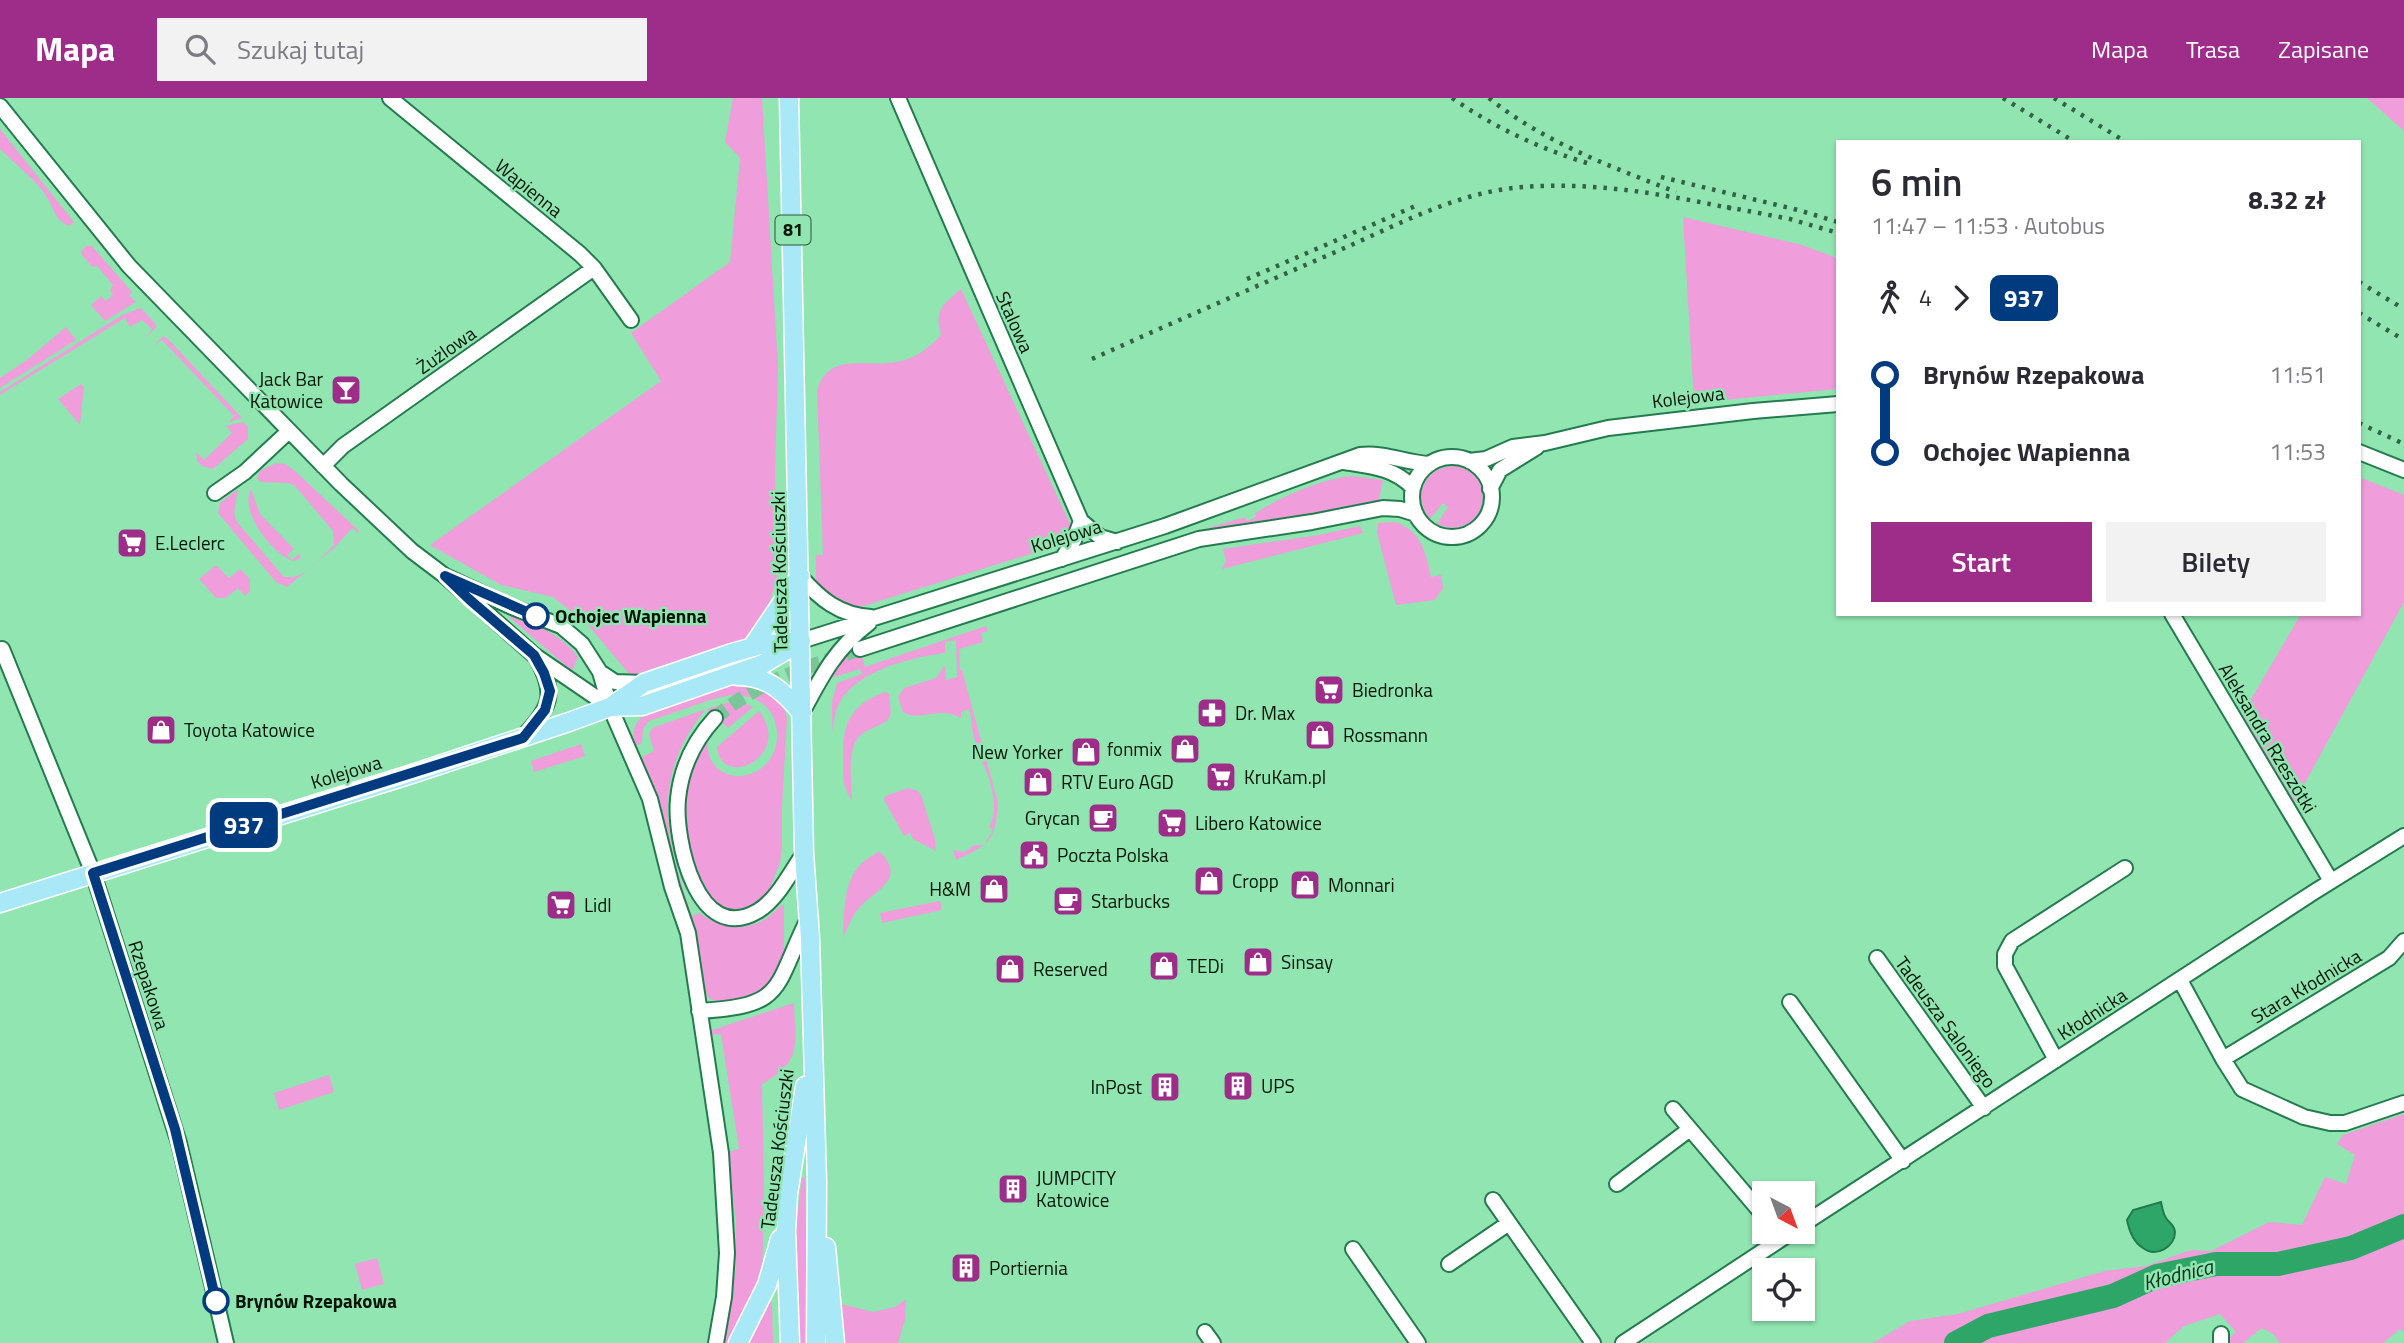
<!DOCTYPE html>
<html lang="pl">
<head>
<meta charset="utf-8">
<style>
	:root { --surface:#fff; --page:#f2f2f3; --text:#2b2b33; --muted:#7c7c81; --accent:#9e2d8a }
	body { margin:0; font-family:"Titillium Web",sans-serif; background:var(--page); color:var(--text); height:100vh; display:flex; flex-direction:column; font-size:26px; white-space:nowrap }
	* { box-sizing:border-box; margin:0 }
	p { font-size:23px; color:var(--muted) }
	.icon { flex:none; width:38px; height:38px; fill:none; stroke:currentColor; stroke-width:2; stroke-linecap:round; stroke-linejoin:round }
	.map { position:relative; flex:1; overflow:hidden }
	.drawer { position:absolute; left:1836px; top:42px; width:525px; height:476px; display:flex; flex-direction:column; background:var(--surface); border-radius:0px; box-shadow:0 2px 5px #0004 }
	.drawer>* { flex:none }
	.badge { padding:0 14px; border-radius:10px; font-size:24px; line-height:46px }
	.needle { width:46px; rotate:139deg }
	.tools { position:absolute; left:1752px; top:1083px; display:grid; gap:14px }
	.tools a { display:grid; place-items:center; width:63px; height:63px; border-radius:0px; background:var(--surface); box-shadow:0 2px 5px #0004; font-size:35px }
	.map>.badge { position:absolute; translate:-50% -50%; box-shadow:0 0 0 4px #fff }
	.legs { display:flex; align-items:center; gap:10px; height:77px; padding:0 35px; font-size:23px }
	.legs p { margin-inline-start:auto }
	.head { display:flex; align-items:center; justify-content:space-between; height:119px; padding:0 35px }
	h1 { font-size:38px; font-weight:600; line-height:52px }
	.primary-button { display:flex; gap:14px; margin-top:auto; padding:14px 35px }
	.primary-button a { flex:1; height:80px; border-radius:0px; background:var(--accent); color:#fff; font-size:28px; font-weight:600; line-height:80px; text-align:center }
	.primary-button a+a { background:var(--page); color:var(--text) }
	ul { padding:0 35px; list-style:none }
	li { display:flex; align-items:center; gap:24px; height:77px; font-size:26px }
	li i { display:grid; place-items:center; width:10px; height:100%; margin:0 9px; background:currentColor }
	li i::after { content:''; width:18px; height:18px; margin:-9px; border:5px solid; border-radius:50%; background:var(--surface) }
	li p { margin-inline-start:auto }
	li:first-child i { background:linear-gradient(#0000 50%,currentColor 0) }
	li:last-child i { background:linear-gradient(currentColor 50%,#0000 0) }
	header { display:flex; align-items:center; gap:42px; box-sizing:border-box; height:98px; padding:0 35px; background:var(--accent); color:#fff }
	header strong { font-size:33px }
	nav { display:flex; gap:38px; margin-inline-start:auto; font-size:24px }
	.search { width:490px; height:63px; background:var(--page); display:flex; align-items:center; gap:18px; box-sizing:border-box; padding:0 24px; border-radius:0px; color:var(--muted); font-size:26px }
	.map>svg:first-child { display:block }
</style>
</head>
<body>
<header>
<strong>Mapa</strong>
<div class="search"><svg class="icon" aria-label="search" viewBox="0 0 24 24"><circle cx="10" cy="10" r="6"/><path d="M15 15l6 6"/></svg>Szukaj tutaj</div>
<nav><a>Mapa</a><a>Trasa</a><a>Zapisane</a></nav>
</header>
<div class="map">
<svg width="2404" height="1245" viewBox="0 0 2404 1245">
	<rect width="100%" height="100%" fill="#91e5b1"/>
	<path fill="#ef9ddb" d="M 733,0 L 762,0 L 778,268 L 775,373 L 777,480 L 768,510 L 759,529 L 745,542 L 664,574 L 663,567 L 631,578 L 587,526 L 553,499 L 501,487 L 430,447 L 661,283 L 631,235 L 730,164 L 740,60 L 725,44 Z
		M 2367,0 L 2404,0 L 2404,33 Z
		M 0,31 L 74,124 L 69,128 C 56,123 54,112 48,101 C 39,84 14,65 0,51 Z
		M 1683,119 L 1802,147 L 1837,160 L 1837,291 L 1694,305 Z
		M 86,148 L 92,148 L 132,194 L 129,197 L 136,204 L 105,223 L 91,207 L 101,198 L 106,203 L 113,197 L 110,192 L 113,187 L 97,168 L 92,169 L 82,157 L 81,153 Z
		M 961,191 L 1071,428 L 1066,441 L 1056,448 L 860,509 L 843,507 L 816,487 L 816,457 L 823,457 L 817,293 C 827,256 860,268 888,265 C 912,263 925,254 941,237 C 934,212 942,207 961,191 Z
		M 141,210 L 157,228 L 146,240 L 152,231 L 142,222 L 130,229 L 125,220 L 0,297 L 0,294 L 122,217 Z
		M 66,229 L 76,242 L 0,290 L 0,280 L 28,261 Z
		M 163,238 L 167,240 L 242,320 L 229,324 L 234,318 L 162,242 L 154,248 Z
		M 81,286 L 84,289 L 80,327 L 58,301 Z
		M 243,324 L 248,329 L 248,341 L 213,371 L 202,368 L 197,363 L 196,354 L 204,362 L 232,335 L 226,328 Z
		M 276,365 L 285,366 L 296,374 L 359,433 L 358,435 L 352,430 L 334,450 L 287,489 L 276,484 L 218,415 L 220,405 L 238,391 L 234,415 L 237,424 L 283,478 C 302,485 321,459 334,447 L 333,433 L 295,388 L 289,385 L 261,384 L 257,381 L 260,373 Z
		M 1455,368 C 1503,377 1483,446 1437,426 L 1448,409 L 1443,405 L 1430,421 C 1411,398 1426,368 1455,368 Z
		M 1351,378 L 1383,382 L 1378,405 L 1236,428 L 1188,438 L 1188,436 L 1245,419 L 1247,423 L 1256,419 L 1255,415 C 1284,398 1317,382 1351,378 Z
		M 2359,379 L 2404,397 L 2404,504 L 2294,705 L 2239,614 L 2250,603 L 2301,516 L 2359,516 Z
		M 251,391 L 260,416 L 294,451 L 287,457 L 292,462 L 299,456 L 301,458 L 299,461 L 293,463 C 272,456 239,413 251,391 Z
		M 1395,424 C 1421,432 1426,455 1431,479 L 1441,477 L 1443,490 L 1435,502 L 1396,507 L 1377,435 L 1378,425 Z
		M 1360,428 L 1363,435 L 1222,471 L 1226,463 L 1223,451 L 1319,437 Z
		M 216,467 L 229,480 L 240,471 L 250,481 L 250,493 L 245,498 L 238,490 L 226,500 L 216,500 L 199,481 Z
		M 511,516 C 536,527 561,536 578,559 L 572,573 L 509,519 Z
		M 986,528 L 988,533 L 981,535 L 983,544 L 959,551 L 960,572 L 962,572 L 998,705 C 995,744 990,746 956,762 L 953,752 L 965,754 L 974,747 L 984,747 L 993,732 L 989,729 C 1004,702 982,669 974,639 C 971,630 972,621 969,611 L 961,614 L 961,620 C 937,607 920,625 903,614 L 898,599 L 904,590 L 936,580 L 945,567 L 946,582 L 957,579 L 956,542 L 945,544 L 945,555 C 912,559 860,572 841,602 C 835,611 834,623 832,634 L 832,604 L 837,585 L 862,576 L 860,571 L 831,580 L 831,578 L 844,558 L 858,545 L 865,569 Z
		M 737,584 L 765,588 L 784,608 L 787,621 L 782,709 L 782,748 L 780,765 L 767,797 L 748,812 L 729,812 L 713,802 L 700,785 L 688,745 L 684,722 L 684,701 L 692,665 L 710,635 C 706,647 707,660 717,670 C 725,677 736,680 747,677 C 797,664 785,576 710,602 C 690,609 670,616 649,623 L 643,631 L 642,645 L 635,648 C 631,634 634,624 646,616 Z
		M 885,594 L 889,596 C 889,603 892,612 890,618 C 885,630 864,628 856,643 C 847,659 852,685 852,703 C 842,687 843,680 843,662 C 842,626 850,607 885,594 Z
		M 733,603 L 742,604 L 753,609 L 728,630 L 707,611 Z
		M 706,611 C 650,679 665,741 692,818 L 700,815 C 720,831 745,834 767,820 C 773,816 778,809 784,806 L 784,865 L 763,896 L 721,906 L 709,900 L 702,887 L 664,724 L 640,660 L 654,653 L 649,636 L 652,630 Z
		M 759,613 C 794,658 721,693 717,649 Z
		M 581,646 L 585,658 L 534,674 L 531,663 Z
		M 908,690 L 918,693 L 921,697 L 935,741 L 936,753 L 913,741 L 910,735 L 904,738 L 884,702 L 885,698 Z
		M 879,753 C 909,782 873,793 859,810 C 851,819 848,830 843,840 C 844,816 843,784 861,766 C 866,761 873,758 879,753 Z
		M 940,803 L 942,812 L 882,825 L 880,815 Z
		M 794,905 C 795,946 803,963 762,986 L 764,1097 L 762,1183 L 728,1245 L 723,1245 L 736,1169 L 736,1124 L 727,1054 L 739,1051 L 721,936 L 709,937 L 712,932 Z
		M 329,977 L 334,994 L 279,1012 L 274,995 Z
		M 2404,1016 L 2404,1234 L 2400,1231 L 2383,1245 L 2280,1245 L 2273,1236 L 2262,1230 L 2243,1245 L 2227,1245 L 2226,1243 L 2236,1234 L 2220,1216 L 2184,1228 L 2165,1245 L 1873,1245 L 1910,1223 L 1958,1216 L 2105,1173 L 2146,1168 L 2191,1152 L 2211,1153 L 2269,1124 L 2302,1127 L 2325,1079 L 2346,1086 L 2355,1057 L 2337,1046 L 2343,1037 Z
		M 802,1079 L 805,1081 L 808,1245 L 798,1245 L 796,1128 Z
		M 377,1160 L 384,1186 L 362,1192 L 355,1166 Z
		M 906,1201 L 905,1222 L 898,1245 L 840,1245 L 838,1205 L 873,1214 L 895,1209 Z
		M 770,1203 L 772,1205 L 773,1245 L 747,1245 Z"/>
	<path fill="#2da668" stroke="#207a4b" stroke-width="2" d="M 2161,1104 C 2162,1109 2163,1116 2166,1120 C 2170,1126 2174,1126 2175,1134 C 2175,1149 2156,1160 2143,1150 C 2133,1144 2129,1132 2127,1122 L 2133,1112 Z"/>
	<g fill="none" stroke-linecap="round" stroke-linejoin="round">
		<path stroke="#2da668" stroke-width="24" d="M 1956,1245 L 1988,1228 L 2113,1198 L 2157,1178 L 2216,1166 L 2278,1166 L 2351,1150 L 2404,1128"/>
		<path stroke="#7bc698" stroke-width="14" stroke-dasharray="14 7" stroke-linecap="butt" d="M 715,620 C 757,583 809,569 860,551"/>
		<g stroke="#247c4e" stroke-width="18">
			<path id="minor" d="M 390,0 L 580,156 L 594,170 L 631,222
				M 898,0 L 1081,423 L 1074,442 L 1062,461
				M 0,8 L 129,168 L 341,386 L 412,453 L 445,478 L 534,557 L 610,609
				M 2359,354 L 2404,372
				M1412 399a40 40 0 1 1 80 0a40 40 0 1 1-80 0Z
				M 1469,363 L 1486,361 L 1513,349 L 1545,345 L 1608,330 L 1753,313 L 1838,306
				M 1344,364 C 1370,368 1395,370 1413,390
				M 323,368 L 343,348 L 594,170
				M 1490,391 L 1500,372 L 1537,349
				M 215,395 L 245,374 L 289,333
				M 1081,423 L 1100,439 L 1117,444
				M 445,478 L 512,509 L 561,528 L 582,546 L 600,574 L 610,609 L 650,701 L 672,789 L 688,835 L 721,1055 L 727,1155 L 724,1199 L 716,1245
				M 800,478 C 820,501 839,517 871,519
				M 2172,516 L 2331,783
				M 801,543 L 1165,428 L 1360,357 C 1385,354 1405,365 1430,366
				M 2,551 L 93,775 L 103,806 L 179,1045 L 226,1245
				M 860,551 L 1199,441 L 1312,424 L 1383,410 L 1400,411 L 1416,416
				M 600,574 L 615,584 L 644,585
				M 802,615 C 821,579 835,551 869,525
				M 715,620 C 694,643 681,669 678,701 C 674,741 697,849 758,813 C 778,801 791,773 804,755
				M 524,638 C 550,609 557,597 537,561
				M 1877,860 L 1984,1010
				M 2180,882 L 2223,961 L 2242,991 L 2304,1019 L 2330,1025 L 2345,1025 L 2404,1005
				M 1790,904 L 1903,1063
				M 699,913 C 787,908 773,891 808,821
				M 2223,961 L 2389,860 L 2404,843
				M 2056,962 L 2005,868 L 2005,856 L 2012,843 L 2125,770
				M 1673,1011 L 1764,1118
				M 1617,1086 L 1690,1031
				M 1493,1102 L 1593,1245
				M 1802,1127 L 2314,794 L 2404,738
				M 1353,1151 L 1418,1245
				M 1449,1166 L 1509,1125
				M 1205,1234 L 1213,1245
				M 1623,1245 L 1792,1134
				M 2221,1245 L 2221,1236"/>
		</g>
		<g stroke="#fff" stroke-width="21">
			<path id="major" d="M 789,0 L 804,755 L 810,840 L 817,1084 L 816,1245
				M 752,549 L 800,478
				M 737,578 C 768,578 783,593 802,615
				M 610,609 L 642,608 L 763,566 L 797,546
				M 0,805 L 412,676 L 569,624 L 610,609 L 644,585 L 732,555 L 760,547 L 801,543
				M 826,1149 L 835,1245
				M 738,1245 L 767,1187 L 780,1141
				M 790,1245 L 786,1133 L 788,1096 L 805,988"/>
		</g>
		<use href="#minor" stroke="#fff" stroke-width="14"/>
		<use href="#major" stroke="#a9e8f7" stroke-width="18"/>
		<path stroke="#356145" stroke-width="4.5" stroke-dasharray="3.5 7" stroke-linecap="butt" d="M 1452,0 C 1494,29 1538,50 1587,65
			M 1489,0 C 1543,44 1612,69 1676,94
			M 2003,0 L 2075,44
			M 2054,0 L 2126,44
			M 1661,79 L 1798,112 L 1838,124
			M 1727,109 L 1790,121 L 1838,135
			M 1247,181 L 1420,106
			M 2359,184 L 2404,211
			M 2359,215 L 2404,242
			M 1092,261 C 1174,224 1257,188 1340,152 C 1395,128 1452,97 1513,90 C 1587,82 1663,96 1734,111
			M 2359,325 L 2404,346"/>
	</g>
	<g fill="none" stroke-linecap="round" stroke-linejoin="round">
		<g stroke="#fff" stroke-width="16">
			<path id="line-1" d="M 216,1203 L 175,1031 L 93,775 L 523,640 L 545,612 L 550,593 L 544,575 L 534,557 L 470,502 L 445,478 L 536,518"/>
		</g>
		<use href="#line-1" stroke="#003b80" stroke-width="10"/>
	</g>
	<defs>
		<g id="bar-square" transform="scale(1.575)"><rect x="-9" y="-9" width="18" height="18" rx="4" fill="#9e2d8a" stroke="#91e5b1"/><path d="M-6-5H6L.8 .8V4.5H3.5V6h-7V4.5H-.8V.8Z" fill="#fff"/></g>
		<g id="supermarket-square" transform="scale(1.575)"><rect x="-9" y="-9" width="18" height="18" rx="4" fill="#9e2d8a" stroke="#91e5b1"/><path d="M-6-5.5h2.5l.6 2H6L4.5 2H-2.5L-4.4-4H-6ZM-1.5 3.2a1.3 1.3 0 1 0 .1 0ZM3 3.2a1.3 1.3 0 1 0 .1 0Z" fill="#fff"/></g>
		<g id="pharmacy-square" transform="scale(1.575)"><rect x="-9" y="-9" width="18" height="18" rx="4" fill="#9e2d8a" stroke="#91e5b1"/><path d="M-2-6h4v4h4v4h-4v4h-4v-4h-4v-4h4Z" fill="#fff"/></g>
		<g id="shop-square" transform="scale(1.575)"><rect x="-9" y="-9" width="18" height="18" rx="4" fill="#9e2d8a" stroke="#91e5b1"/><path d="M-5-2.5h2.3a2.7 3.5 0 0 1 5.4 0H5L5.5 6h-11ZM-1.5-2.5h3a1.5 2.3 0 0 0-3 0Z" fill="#fff"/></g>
		<g id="cafe-square" transform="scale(1.575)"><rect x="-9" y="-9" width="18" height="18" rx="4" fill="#9e2d8a" stroke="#91e5b1"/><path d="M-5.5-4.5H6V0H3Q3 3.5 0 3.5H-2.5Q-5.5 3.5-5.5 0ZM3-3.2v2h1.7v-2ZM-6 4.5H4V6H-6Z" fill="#fff"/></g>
		<g id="civic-square" transform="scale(1.575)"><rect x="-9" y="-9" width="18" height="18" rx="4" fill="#9e2d8a" stroke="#91e5b1"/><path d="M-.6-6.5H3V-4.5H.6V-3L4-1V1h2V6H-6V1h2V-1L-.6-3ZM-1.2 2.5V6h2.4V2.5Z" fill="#fff"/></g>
		<g id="building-square" transform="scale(1.575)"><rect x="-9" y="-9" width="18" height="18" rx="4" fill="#9e2d8a" stroke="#91e5b1"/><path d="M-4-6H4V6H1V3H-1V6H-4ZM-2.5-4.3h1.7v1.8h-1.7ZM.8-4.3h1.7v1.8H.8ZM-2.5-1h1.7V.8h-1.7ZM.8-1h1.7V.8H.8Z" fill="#fff"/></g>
	</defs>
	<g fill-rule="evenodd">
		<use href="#bar-square" x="346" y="292"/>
		<use href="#supermarket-square" x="132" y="445"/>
		<use href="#supermarket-square" x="1329" y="592"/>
		<use href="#pharmacy-square" x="1212" y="615"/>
		<use href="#shop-square" x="161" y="632"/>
		<use href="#shop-square" x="1320" y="637"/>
		<use href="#shop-square" x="1185" y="651"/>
		<use href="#shop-square" x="1086" y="654"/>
		<use href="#supermarket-square" x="1221" y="679"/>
		<use href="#shop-square" x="1038" y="684"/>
		<use href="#cafe-square" x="1103" y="720"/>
		<use href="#supermarket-square" x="1172" y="725"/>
		<use href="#civic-square" x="1034" y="757"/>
		<use href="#shop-square" x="1209" y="783"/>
		<use href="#shop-square" x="1305" y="787"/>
		<use href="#shop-square" x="994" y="791"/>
		<use href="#cafe-square" x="1068" y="803"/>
		<use href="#supermarket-square" x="561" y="807"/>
		<use href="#shop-square" x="1258" y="864"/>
		<use href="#shop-square" x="1164" y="868"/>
		<use href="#shop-square" x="1010" y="871"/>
		<use href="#building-square" x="1238" y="988"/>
		<use href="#building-square" x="1165" y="989"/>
		<use href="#building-square" x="1013" y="1091"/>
		<use href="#building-square" x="966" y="1170"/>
	</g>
	<g fill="#fff" stroke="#003b80" stroke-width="3.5">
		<circle cx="536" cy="518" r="12"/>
		<circle cx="216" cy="1203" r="12"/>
	</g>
	<g text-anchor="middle" stroke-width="5" stroke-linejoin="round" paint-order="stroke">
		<rect fill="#91e5b1" stroke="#2c533a" stroke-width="2" x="775.5" y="117.5" width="35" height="29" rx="5"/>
		<g font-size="18" font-weight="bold" fill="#001507">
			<text x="793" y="138">81</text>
		</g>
		<g font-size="19" fill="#001507" stroke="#91e5b1">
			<text transform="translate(529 90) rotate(39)" y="7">Wapienna</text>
			<text transform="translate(1015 224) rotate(66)" y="7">Stalowa</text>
			<text transform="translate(446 252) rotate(-35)" y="7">Żużlowa</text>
			<text transform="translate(1688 299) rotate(-7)" y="7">Kolejowa</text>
			<text transform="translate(1066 438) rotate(-17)" y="7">Kolejowa</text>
			<text transform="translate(779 474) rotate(-91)" y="7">Tadeusza Kościuszki</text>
			<text transform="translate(2268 640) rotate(59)" y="7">Aleksandra Rzeszótki</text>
			<text transform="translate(346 674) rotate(-17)" y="7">Kolejowa</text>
			<text transform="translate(149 887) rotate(72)" y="7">Rzepakowa</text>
			<text transform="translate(2306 888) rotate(-31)" y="7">Stara Kłodnicka</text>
			<text transform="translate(2092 916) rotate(-33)" y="7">Kłodnicka</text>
			<text transform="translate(1946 924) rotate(54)" y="7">Tadeusza Saloniego</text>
			<text transform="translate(777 1051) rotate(-83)" y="7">Tadeusza Kościuszki</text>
		</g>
		<g font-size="19" fill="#001507" stroke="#91e5b1" text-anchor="start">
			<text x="323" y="288" text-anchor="end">Jack Bar<tspan x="323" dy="22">Katowice</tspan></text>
			<text x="155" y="452">E.Leclerc</text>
			<text x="1352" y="599">Biedronka</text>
			<text x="1235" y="622">Dr. Max</text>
			<text x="184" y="639">Toyota Katowice</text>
			<text x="1343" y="644">Rossmann</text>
			<text x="1162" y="658" text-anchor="end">fonmix</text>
			<text x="1063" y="661" text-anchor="end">New Yorker</text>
			<text x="1244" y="686">KruKam.pl</text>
			<text x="1061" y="691">RTV Euro AGD</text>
			<text x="1080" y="727" text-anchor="end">Grycan</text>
			<text x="1195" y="732">Libero Katowice</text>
			<text x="1057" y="764">Poczta Polska</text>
			<text x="1232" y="790">Cropp</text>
			<text x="1328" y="794">Monnari</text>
			<text x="971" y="798" text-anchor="end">H&amp;M</text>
			<text x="1091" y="810">Starbucks</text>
			<text x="584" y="814">Lidl</text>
			<text x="1281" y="871">Sinsay</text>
			<text x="1187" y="875">TEDi</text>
			<text x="1033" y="878">Reserved</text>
			<text x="1261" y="995">UPS</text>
			<text x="1142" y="996" text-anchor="end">InPost</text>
			<text x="1036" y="1087">JUMPCITY<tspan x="1036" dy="22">Katowice</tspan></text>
			<text x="989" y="1177">Portiernia</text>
		</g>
		<g font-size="19" font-weight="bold" fill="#001507" stroke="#91e5b1" text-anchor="start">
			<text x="555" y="525">Ochojec Wapienna</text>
			<text x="235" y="1210">Brynów Rzepakowa</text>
		</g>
		<g font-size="21" font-style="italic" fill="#01331b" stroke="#91e5b1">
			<text transform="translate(2178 1177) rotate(-14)" y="7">Kłodnica</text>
		</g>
	</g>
</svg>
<div class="tools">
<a><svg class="needle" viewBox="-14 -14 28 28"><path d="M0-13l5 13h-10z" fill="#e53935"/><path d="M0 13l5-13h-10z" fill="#7c7c81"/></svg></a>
<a><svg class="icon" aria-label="locate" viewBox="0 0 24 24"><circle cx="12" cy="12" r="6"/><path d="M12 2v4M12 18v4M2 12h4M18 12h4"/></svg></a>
</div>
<b class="badge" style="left:244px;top:727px;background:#003b80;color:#fff">937</b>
<section class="drawer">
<div class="head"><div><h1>6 min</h1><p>11:47 – 11:53 · Autobus</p></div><b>8.32 zł</b></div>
<div class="legs"><svg class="icon" aria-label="walk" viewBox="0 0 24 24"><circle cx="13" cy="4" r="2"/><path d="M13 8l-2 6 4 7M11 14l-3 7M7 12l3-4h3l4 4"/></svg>4<svg class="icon" aria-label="forward" viewBox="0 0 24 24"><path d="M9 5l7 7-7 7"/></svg><b class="badge" style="background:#003b80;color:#fff">937</b></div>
<ul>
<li><i style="color:#003b80"></i><b>Brynów Rzepakowa</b><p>11:51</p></li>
<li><i style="color:#003b80"></i><b>Ochojec Wapienna</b><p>11:53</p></li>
</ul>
<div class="primary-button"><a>Start</a><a>Bilety</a></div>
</section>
</div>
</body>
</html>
